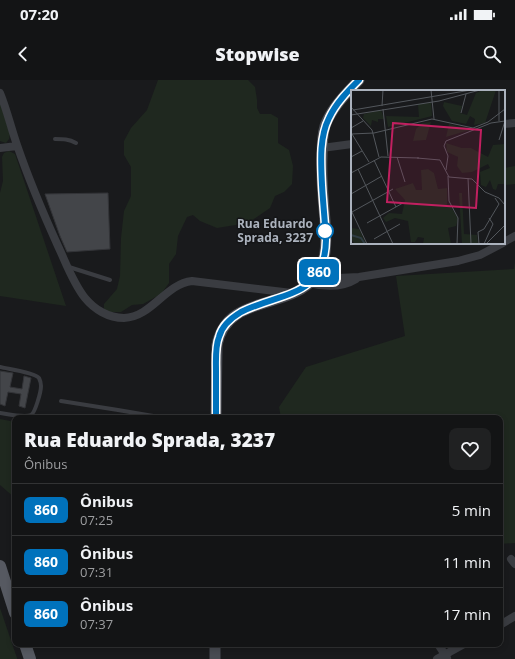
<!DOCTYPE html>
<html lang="pt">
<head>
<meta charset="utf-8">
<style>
	:root { --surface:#131415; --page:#202122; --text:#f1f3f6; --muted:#9d9ea0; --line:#323334 }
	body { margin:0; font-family:"Open Sans",sans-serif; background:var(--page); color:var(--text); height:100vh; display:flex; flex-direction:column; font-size:15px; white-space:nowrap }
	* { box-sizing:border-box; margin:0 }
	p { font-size:13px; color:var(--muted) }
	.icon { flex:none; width:22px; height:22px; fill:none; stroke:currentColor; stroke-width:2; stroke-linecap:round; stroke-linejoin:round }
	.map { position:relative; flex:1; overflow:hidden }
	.side { position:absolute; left:12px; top:335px; width:491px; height:232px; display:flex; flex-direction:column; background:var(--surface); border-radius:8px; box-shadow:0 2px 6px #0003,0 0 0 1px var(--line) }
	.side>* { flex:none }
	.badge { padding:0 8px; border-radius:6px; font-size:14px; line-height:26px }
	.map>.badge { position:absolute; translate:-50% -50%; box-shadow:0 0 0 2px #fff }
	.round { display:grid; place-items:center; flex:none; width:42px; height:42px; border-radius:8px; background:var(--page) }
	.headline { display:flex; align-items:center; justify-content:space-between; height:68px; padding:0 12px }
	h1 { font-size:19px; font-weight:800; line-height:30px }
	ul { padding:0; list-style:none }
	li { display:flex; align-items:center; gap:12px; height:52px; padding:0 12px; border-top:1px solid var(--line) }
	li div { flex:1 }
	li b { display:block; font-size:15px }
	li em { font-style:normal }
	li .badge { min-width:44px; font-weight:700; text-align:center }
	.status { display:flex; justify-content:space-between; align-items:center; height:28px; padding:0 20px; background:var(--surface); direction:ltr }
	.status svg { height:11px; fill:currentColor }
	header { display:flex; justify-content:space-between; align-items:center; height:52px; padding:0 12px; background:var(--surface); font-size:18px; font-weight:800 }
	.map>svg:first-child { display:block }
</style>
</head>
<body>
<div class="status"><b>07:20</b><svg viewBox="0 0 49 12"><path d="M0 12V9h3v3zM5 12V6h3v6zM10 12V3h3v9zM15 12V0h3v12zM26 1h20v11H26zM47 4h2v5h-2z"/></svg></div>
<header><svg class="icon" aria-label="back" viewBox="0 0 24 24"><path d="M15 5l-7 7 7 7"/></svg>Stopwise<svg class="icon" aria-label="search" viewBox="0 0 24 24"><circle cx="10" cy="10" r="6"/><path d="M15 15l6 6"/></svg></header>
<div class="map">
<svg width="515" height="579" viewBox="0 0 515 579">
	<rect width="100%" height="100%" fill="#191a1c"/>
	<path fill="#1f281f" d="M 158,0 L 248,0 L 255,7 L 257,20 L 257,28 L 260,34 L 271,34 L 278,38 L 278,63 L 289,70 L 293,86 L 292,104 L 284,112 L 275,116 L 270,128 L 248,143 L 217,148 L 200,141 L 193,135 L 187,137 L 178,156 L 176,174 L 169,184 L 169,203 L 161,214 L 143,224 L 132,225 L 121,232 L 107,232 L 104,231 L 104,224 L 117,209 L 120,196 L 121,158 L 124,131 L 131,116 L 131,87 L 124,75 L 124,61 L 131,48 L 147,30 Z
		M 0,23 L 10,54 L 9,59 L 6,63 L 0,61 Z
		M 9,71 L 15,74 L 66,226 L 0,216 L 0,113 L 3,101 L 2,77 L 4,73 Z
		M 515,86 L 515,104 L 504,105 L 504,88 Z
		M 515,182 L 515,463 L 500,464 L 500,338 L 281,338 L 279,327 L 306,287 L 405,256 L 396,196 L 514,189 Z
		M 0,339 L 15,342 L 15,418 L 0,405 Z
		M 0,528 L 17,578 L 17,579 L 0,579 Z"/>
	<path fill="#434549" stroke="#333438" d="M 108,113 L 110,169 L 67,172 L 60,156 L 45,114 Z
		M 0,291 L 13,293 L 10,307 L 22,309 L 24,296 L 31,298 L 25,328 L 19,326 L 21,314 L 8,312 L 5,326 L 0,324 Z"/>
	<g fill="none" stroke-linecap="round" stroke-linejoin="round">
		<path stroke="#3a3c41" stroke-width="4" d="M 55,59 C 63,59 69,59 76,63
			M 69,187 L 110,200
			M 0,287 C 8,289 34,292 39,298 C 40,300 41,304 41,306 C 41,312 35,333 31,335 C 25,338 7,334 0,333
			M 61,321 L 118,330 L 165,338"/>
		<path stroke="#3a3c41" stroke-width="8" d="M 0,13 C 7,30 11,48 17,65 C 29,100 43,133 58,166 C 66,183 73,203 85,218 C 94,229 108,238 124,238 C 152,237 165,204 192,201 L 292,213
			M 504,44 L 515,43
			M 0,68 L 17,66
			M 322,68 L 352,64
			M 504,162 L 515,156
			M 315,197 L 338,198 L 359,197 L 458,181 L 480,175 L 503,163
			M 309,203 C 325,207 343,207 356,199
			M 511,479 L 515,484
			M 500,545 L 515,536
			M 438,564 L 447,578
			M 437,579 L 464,564"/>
		<path stroke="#484b52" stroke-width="11" d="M 216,338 L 217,265 C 227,213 290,231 316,196 C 328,179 326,159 325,140 C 323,119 321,97 322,76 C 322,66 322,56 325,46 C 332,27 346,14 359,0
			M 215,579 L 215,564"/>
		<path stroke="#565961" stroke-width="12" d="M 0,486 L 15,533
			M 25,564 L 30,579"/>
	</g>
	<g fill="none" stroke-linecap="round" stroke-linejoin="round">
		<g stroke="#fff" stroke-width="9">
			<path id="line" d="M 216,338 C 216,322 216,307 216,291 C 216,280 215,267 219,257 C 222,245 231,238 241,232 C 281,212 325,218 326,160 C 325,141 323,123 322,105 C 321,83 319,58 329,38 C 336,23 348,11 359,0"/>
		</g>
		<use href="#line" stroke="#0072bc" stroke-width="6"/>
	</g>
	<circle fill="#fff" stroke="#0072bc" stroke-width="2" cx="325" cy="151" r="8"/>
	<g text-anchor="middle" stroke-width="3" stroke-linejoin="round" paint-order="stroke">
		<g font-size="12" font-weight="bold" fill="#abb2bd" stroke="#141517" text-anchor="end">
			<text x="313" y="148">Rua Eduardo<tspan x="313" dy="14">Sprada, 3237</tspan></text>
		</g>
	</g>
	<g transform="translate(351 10)">
		<rect width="154" height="154" fill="#191a1c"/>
		<path d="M 132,0 L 145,0 L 134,33 L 123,35 L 124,29 L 119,26 L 115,34 L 101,31 L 92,16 L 93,12 L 111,16 L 109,23 L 116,25 L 125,3 ZM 80,13 L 81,26 L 37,37 L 35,26 L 68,27 L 67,14 ZM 30,20 L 33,29 L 27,29 L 27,32 L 21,30 L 20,36 L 12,28 L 13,24 ZM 80,32 L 75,50 L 62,51 L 65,39 L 71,33 ZM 98,34 L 119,39 L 119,40 L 95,47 ZM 95,53 L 111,58 L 120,58 L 137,67 L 142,55 L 154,54 L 154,94 L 147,94 L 145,100 L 142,99 L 139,90 L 135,97 L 130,95 L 129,82 L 139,78 L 137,74 L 121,82 L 111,83 L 106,76 L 107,67 L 96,62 ZM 77,79 L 83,83 L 87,99 L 96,98 L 96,116 L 100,117 L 107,129 L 105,136 L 97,138 L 100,154 L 72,154 L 73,148 L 67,147 L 64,152 L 60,152 L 57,131 L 44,128 L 35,132 L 32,128 L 38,123 L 51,124 L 54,110 L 44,99 L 62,93 L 65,100 L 71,100 L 70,80 ZM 108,103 L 111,103 L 113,144 L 126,145 L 127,154 L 111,154 ZM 0,138 L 8,139 L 15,154 L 4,154 L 0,149 Z" fill="#1f281f"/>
		<path fill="none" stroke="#2e3b42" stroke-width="2" d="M 0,145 L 10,148 L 14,154"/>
		<path fill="none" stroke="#53575c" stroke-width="1" d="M 80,0 L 83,29M 31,16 L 32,0M 0,17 L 21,40 L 28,67M 32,19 L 37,66M 2,20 L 120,0M 110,23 L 115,4M 0,25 L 88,11 L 129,0M 148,31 L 148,0M 0,38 L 12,31M 0,44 L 23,43 L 81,29 L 122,38 L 137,32 L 154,19M 1,44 L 18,72M 148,50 L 154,31M 0,67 L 11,61M 46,67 L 54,92M 66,68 L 89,70 L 98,87 L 121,89 L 134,102 L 148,108 L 154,115M 23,70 L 45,117M 7,79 L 42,154M 95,80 L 97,66 L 93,56 L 95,51 L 140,33 L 154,31M 0,83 L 30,67 L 68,68M 97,86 L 98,111 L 107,128 L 106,154M 117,88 L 120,154M 0,104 L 31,86M 0,120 L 16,154M 1,122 L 42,99M 16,133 L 52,113M 23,149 L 49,134M 128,154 L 127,142 L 133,139 L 148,114 L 144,108M 133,154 L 142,134 L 138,128M 135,154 L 154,135"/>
		<path fill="#c12060" fill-opacity="0.15" stroke="#c12060" stroke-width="2" d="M 42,33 L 130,40 L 125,118 L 36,112 Z"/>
		<rect width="154" height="154" fill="none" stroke="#abb2bd" stroke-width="2"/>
	</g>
</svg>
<b class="badge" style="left:319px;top:192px;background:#0072bc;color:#fff">860</b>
<section class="side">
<div class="headline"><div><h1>Rua Eduardo Sprada, 3237</h1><p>Ônibus</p></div><a class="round"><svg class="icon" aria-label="heart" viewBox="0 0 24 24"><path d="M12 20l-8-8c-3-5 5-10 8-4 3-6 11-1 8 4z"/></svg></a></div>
<ul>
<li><span class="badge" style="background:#0072bc;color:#fff">860</span><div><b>Ônibus</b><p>07:25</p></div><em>5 min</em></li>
<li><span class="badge" style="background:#0072bc;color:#fff">860</span><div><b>Ônibus</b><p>07:31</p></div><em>11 min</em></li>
<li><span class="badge" style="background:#0072bc;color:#fff">860</span><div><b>Ônibus</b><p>07:37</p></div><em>17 min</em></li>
</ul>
</section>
</div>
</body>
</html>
